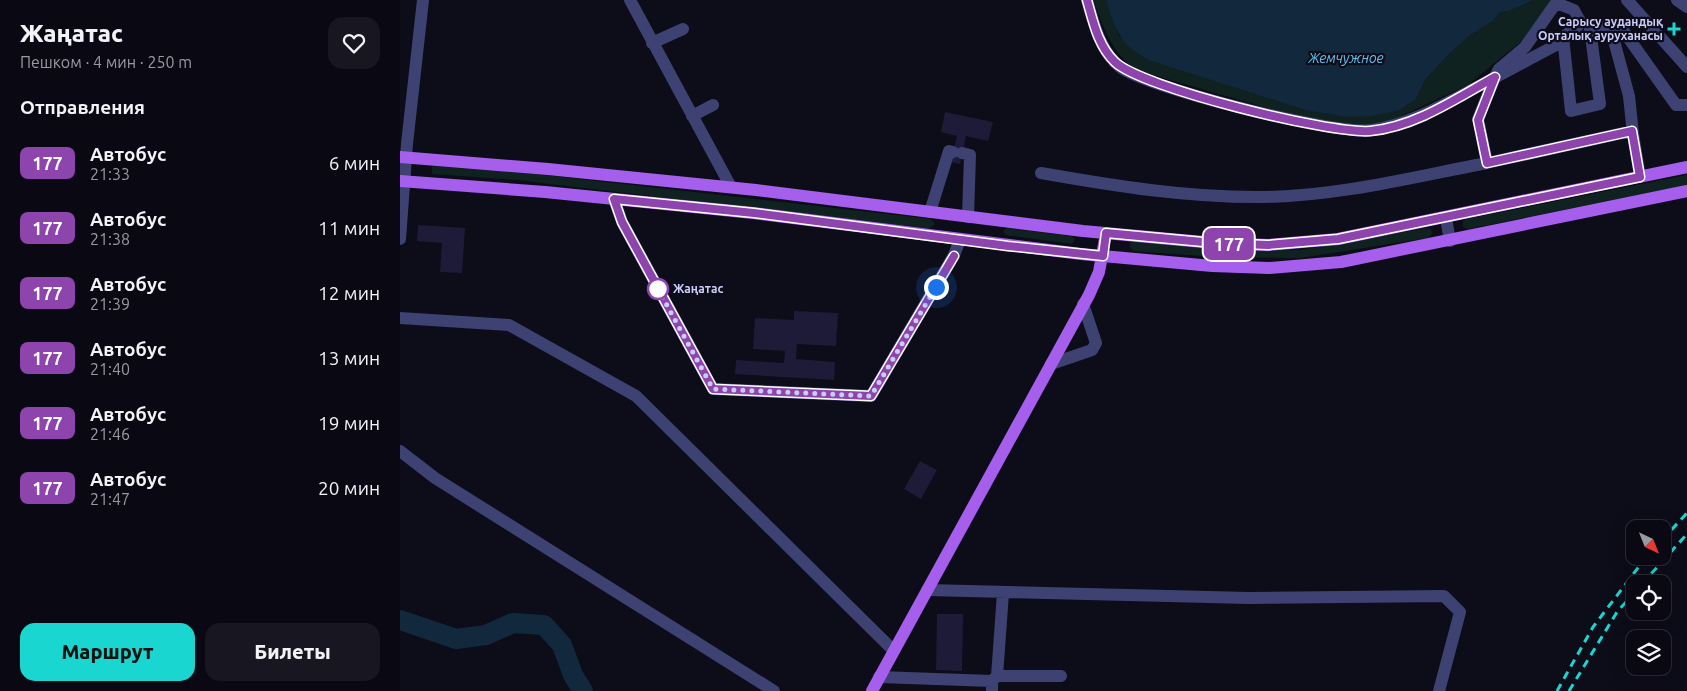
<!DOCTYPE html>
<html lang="ru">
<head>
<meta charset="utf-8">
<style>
	:root { --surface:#0a0913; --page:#181721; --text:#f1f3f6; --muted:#999aa0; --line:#2a2a33; --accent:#1ad6d1 }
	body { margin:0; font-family:Ubuntu,sans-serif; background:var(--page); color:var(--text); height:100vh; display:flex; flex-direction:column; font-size:19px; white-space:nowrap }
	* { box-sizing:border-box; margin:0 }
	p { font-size:16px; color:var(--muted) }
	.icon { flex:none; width:28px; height:28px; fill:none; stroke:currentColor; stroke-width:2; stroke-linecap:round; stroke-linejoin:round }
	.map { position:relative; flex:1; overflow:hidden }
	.side { display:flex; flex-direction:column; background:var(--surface); width:400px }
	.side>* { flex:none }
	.badge { padding:0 10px; border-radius:8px; font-size:18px; line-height:32px }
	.needle { width:32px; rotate:137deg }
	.tools { position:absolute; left:1226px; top:520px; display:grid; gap:10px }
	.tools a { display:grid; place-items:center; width:45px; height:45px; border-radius:10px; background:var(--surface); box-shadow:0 5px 20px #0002,0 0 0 1px var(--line); font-size:25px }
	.you { position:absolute; width:25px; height:25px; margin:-12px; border:4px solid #fff; border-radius:50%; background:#1a73e8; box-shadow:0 0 0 8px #1a73e833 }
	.map>.badge { position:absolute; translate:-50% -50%; box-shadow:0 0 0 2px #fff }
	h2 { padding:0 20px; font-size:19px; line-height:45px }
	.round { display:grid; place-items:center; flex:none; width:52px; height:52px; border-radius:15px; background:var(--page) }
	.head { display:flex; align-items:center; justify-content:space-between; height:85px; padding:0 20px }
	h1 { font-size:24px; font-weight:800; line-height:38px }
	.action { display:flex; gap:10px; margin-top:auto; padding:10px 20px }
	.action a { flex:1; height:58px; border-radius:15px; background:var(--accent); color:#111; font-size:20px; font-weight:800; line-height:58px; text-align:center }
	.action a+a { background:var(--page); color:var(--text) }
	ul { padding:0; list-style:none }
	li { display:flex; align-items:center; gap:15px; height:65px; padding:0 20px }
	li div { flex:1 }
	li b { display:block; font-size:19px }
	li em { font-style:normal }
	li .badge { min-width:55px; font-weight:700; text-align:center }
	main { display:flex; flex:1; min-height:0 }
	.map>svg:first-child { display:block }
</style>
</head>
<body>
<main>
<section class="side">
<div class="head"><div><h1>Жаңатас</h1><p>Пешком · 4 мин · 250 m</p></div><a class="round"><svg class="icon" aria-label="heart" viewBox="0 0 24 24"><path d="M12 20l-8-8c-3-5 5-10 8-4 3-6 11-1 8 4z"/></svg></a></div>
<h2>Отправления</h2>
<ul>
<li><span class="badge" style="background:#8e44ad;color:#fff">177</span><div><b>Автобус</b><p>21:33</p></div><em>6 мин</em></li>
<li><span class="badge" style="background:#8e44ad;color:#fff">177</span><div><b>Автобус</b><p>21:38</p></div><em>11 мин</em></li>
<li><span class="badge" style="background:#8e44ad;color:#fff">177</span><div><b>Автобус</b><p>21:39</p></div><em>12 мин</em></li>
<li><span class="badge" style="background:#8e44ad;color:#fff">177</span><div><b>Автобус</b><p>21:40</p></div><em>13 мин</em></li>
<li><span class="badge" style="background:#8e44ad;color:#fff">177</span><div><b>Автобус</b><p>21:46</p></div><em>19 мин</em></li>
<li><span class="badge" style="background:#8e44ad;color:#fff">177</span><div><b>Автобус</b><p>21:47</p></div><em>20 мин</em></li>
</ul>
<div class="action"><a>Маршрут</a><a>Билеты</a></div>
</section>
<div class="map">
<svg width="1287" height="691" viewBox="0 0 1287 691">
	<rect width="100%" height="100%" fill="#0d0c19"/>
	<path fill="#102220" d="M 694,0 L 706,0 L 719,36 L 751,61 L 905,110 L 1000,110 L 1016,99 L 1025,80 L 1048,55 L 1069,36 L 1093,21 L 1100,12 L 1109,11 L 1133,0 L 1158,0 L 1124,39 L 1069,84 L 1004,115 L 970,127 L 939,125 L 871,109 L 736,70 C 713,54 702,26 694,0 Z
		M 32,166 L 118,172 L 531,219 L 535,224 L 529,229 L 117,180 L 32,174 Z
		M 1287,175 L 1287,185 L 1068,229 L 1063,227 L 1063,221 L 1067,219 Z
		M 607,228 L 671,236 L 675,239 L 672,244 L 605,235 L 603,231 Z
		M 1027,228 L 1031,229 L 1032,234 L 1028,238 L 900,258 L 817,257 L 733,251 L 729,246 L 732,241 L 816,247 L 901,250 Z"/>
	<path fill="#12293d" d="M 706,0 L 1133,0 L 1109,11 L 1100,12 L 1093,21 L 1069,36 L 1048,55 L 1025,80 L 1016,99 L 1000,110 L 971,116 L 949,117 L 905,110 L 751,61 C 719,44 717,33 706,0 Z"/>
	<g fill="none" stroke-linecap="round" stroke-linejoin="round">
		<path stroke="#12293d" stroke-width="20" d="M 0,620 L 56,639 L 86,635 L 113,623 L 144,625 L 162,645 L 173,675 L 183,691"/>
	</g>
	<path fill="#1d1b38" d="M 545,112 L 593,122 L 588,141 L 566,136 L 560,164 L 551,162 L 557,136 L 541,132 Z
		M 18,225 L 65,228 L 62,273 L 40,272 L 42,243 L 17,241 Z
		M 394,311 L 438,313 L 436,346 L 397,344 L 396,359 L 435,362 L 434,380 L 335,374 L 336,360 L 384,363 L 385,351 L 353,349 L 355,318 L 394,320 Z
		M 520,461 L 537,470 L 521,499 L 504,489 Z
		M 537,614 L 563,614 L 562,671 L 536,670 Z"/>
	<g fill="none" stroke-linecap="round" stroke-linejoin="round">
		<path stroke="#3d4273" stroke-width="12" d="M 230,0 L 331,187
			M 687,0 C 694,24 700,51 720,67 C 747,88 938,136 972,130 C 1010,124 1043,105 1077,87 C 1106,72 1135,56 1164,41
			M 1158,0 L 1156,3 L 1174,10 L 1180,21 L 1178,26 L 1163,37 L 1171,111 L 1200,104 L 1190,29 L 1196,25 L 1220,26 L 1276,105 L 1287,105
			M 1227,0 L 1287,67
			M 1277,0 L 1287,7
			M 1156,3 L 1125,47 L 1099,69 L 1095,77 L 1078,119 L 1087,163 L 1232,131
			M 1210,26 L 1229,96 L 1233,134 L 1240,177
			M 252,43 L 283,29
			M 292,116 L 313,105
			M 562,153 L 570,155 L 568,217
			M 641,173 C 715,186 789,198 865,197 C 939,196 1013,177 1087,163
			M 214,199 L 222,222 L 313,389 L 471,396 L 554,255 L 560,240
			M 530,212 L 549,151 L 553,152
			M 1046,218 L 1050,241
			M 0,239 L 7,144 L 23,0
			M 0,318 L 109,325 L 236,396 L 494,651
			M 651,364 L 692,350 L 696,343 L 683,304
			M 0,451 L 35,478 L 374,691
			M 527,590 L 849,598 L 1044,596 L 1060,612 L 1039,691
			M 597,676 L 661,676
			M 479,677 L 592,681 L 592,691
			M 592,681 L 597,676 L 603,593"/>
		<path stroke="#a55fec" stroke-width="12" d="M 0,157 L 148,169 L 356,190 L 683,231 L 814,243 L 868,245 L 938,239 L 1287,167
			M 0,181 L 145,192 L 353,213 L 681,254 L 812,266 L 869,268 L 941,262 L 1287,191
			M 472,691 L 689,295 L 699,272 L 706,233"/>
		<path stroke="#1ad6d1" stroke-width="3" stroke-dasharray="8 6" stroke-linecap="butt" d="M 1262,540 L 1287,513
			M 1242,584 L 1287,534
			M 1157,691 L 1193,627 L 1247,556
			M 1169,691 L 1217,612 L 1235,592"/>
	</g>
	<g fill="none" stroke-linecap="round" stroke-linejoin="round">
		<g stroke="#fff" stroke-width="11">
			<path id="line" d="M 554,256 L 471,396 L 313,389 L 222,222 L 214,199 L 354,213 L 608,246 L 703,256 L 706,233 L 814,243 L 868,245 L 938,239 L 1240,177 L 1232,131 L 1087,163 L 1078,120 L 1095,77 C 1057,98 1015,127 970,131 C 930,134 742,88 715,62 C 698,46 693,21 687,0"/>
		</g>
		<use href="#line" stroke="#8e44ad" stroke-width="8"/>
		<path stroke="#cbccf9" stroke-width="5" stroke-dasharray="0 9" d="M 258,289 L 313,389 L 471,396 L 536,287"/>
	</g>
	<path fill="#1ad6d1" stroke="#0d0c19" stroke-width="2" d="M1271.5 21.5h5v5h5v5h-5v5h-5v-5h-5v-5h5z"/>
	<circle fill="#fff" stroke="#8e44ad" stroke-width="2.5" cx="258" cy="289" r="10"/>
	<g text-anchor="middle" stroke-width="4.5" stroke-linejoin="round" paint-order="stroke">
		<g font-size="12" font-weight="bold" fill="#cbccf9" stroke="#0d0c19" text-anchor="end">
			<text x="1263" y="26">Сарысу аудандық<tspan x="1263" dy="14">Орталық ауруханасы</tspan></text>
		</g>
		<g font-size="12" font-weight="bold" fill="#cbccf9" stroke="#0d0c19" text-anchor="start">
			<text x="273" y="293">Жаңатас</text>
		</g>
		<g font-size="14" font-style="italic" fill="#65bfed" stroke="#0d0c19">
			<text x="946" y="63">Жемчужное</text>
		</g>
	</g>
</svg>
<div class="tools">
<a><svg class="needle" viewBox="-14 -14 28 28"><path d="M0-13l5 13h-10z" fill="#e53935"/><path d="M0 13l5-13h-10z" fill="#999aa0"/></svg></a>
<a><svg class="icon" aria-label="locate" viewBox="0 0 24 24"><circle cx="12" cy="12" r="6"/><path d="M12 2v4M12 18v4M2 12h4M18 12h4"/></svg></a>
<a><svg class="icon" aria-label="layers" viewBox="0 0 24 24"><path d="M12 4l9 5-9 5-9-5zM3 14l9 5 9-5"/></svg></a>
</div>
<div class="you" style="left:536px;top:287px"></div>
<b class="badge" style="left:829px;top:244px;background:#8e44ad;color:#fff">177</b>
</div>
</main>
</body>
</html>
